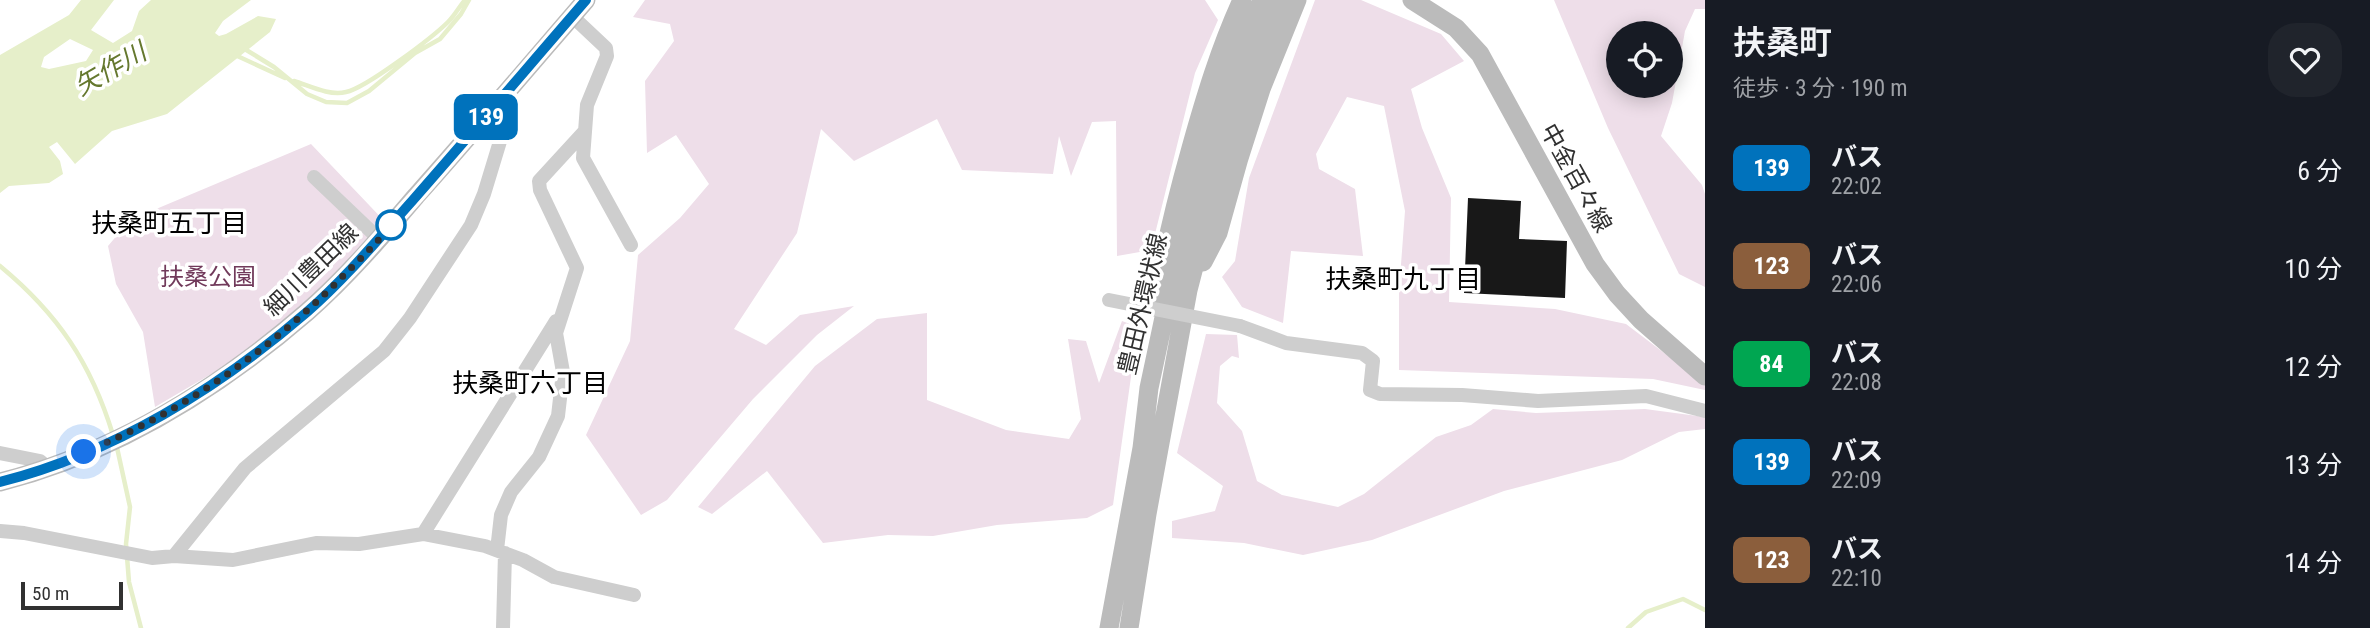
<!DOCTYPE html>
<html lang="ja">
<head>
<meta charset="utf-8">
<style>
	:root { --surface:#171b24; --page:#20242c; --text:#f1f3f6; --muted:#9ea1a6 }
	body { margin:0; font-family:"Roboto Condensed","Noto Sans JP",sans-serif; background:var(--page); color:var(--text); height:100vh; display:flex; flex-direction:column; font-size:26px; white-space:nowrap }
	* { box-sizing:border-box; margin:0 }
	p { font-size:23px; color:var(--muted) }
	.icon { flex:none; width:38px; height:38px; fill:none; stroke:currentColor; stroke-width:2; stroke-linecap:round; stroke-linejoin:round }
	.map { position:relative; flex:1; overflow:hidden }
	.side { display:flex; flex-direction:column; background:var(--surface); width:665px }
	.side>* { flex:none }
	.badge { padding:0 14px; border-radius:10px; font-size:24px; line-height:46px }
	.fabs { position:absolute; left:1606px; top:21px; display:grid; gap:14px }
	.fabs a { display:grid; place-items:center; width:77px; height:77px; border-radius:50%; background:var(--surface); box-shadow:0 4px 18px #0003; font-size:35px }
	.scale { position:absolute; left:21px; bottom:18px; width:102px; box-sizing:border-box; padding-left:7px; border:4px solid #313131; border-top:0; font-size:19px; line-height:24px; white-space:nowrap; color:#313131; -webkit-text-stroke:5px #fff; paint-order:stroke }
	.you { position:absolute; width:35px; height:35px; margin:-18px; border:5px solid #fff; border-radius:50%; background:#1a73e8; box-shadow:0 0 0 10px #1a73e833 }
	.map>.badge { position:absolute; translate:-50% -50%; box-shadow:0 0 0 4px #fff }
	.round { display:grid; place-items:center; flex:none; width:74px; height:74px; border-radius:28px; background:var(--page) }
	.overview { display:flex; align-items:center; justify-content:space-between; height:119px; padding:0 28px }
	h1 { font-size:33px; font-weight:600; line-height:52px }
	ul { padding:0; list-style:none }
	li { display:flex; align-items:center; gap:21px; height:98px; padding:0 28px }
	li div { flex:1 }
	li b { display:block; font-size:26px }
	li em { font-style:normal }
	li .badge { min-width:77px; font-weight:700; text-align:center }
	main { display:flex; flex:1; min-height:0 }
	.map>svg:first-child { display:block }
</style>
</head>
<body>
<main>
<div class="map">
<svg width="1705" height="628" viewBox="0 0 1705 628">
	<rect width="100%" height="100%" fill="#fff"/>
	<path fill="#eedee9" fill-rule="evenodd" d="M 645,0 L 1205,0 L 1218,20 L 1195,73 L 1151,250 L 1117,256 L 1116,121 L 1092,122 L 1071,176 L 1059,136 L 1053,174 L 962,170 L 937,119 L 854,161 L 821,129 L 797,233 L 734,329 L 766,345 L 800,315 L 854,306 L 817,335 L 753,399 L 667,500 L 641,515 L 586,435 L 630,341 L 638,255 L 680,218 L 709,184 L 676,135 L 647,153 L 645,81 L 674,41 L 670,24 L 633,17 Z
		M 1315,0 L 1361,0 L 1441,34 L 1464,61 L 1411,89 L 1422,128 L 1451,198 L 1449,302 L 1555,309 L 1626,324 L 1705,384 L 1705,390 L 1653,379 L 1399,370 L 1399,291 L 1405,211 L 1384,106 L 1347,97 L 1316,154 L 1319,169 L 1355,189 L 1363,256 L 1291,251 L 1283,323 L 1242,307 L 1222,277 L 1235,261 L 1249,178 Z
		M 1554,0 L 1705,0 L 1705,9 L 1695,9 L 1685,31 L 1672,103 L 1661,136 L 1702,185 L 1705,194 L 1705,287 L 1679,274 L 1608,128 ZM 1619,33 L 1671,33 L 1671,86 L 1619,86 Z
		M 311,144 L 389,226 L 304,305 L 230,363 L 155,407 L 143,332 L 116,284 L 108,246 L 130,220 Z
		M 927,313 L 927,400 L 1006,430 L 1069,439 L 1081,419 L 1068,339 L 1086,341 L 1099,383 L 1122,321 L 1138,327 L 1113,505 L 1087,518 L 997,525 L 933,536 L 888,535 L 823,543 L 767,471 L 712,514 L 698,507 L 815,366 L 877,319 Z
		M 1206,334 L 1237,335 L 1239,358 L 1232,356 L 1220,366 L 1217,403 L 1242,431 L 1257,481 L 1282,495 L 1338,507 L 1364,494 L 1436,437 L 1471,425 L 1493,409 L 1536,413 L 1645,409 L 1705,417 L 1705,429 L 1679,432 L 1622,460 L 1504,491 L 1372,540 L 1303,555 L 1244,543 L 1172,538 L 1172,521 L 1215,511 L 1223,486 L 1177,453 Z"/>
	<path fill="#e6efca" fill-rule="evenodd" d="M 81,0 L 114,0 L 91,30 L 113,43 L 132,31 L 139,11 L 151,0 L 251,0 L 223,21 L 215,33 L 219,36 L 226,34 L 258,16 L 276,19 L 270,32 L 167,114 L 112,131 L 75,164 L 57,142 L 49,147 L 60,161 L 63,174 L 49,183 L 9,186 L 0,193 L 0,55 L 69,15 ZM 70,39 L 93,50 L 86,61 L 49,69 L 41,67 L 44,57 Z"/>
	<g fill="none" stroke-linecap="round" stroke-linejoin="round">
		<path stroke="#e6efca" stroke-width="4.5" d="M 243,48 L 274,67 L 307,94 L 326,102 L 347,103 L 369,91 L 415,53 L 440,39 L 461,14 L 469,0
			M 233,54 L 285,78
			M 294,81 C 310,86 329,96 346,92 C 366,88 433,37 448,22 C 455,15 459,7 465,0
			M 0,266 C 58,314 91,363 113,435
			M 116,443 L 130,507 L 126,544 L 129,582 L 141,628
			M 1628,628 L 1646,612 L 1683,599 L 1705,610"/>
	</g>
	<path fill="#181818" d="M 1468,198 L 1521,201 L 1519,239 L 1567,241 L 1565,298 L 1464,293 Z"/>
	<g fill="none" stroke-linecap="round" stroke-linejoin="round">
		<path stroke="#cecece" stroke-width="14" d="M 572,16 L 606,48 L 607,56 L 587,105 L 583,158 L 631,245
			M 314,177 L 379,239
			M 1240,326 L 1286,343 L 1362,353 L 1373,361 L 1370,390 L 1380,394 L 1462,395 L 1538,401 L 1646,396 L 1705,411
			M 0,453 L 40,461 L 47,467
			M 0,531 L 24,533 L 152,558 L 174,556 L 233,560 L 316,543 L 359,544 L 423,534 L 485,546 L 523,560 L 554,577 L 634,595
			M 423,534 L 556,321
			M 497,550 L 501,515 L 511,492 L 539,457 L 558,416 L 563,372 L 556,333 L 577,268 L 540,190 L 539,181 L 584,132
			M 174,556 L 245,468 L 384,351 L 410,318 L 471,225 L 484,194 L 505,125 L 507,92
			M 503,628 L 505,553"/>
		<path stroke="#bbb" stroke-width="19" d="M 1412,0 L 1456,28 L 1480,54 L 1595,264 L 1617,294 L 1641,320 L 1705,376
			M 1203,262 L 1218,233 L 1239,158 L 1261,89 L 1297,0
			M 1155,307 C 1163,253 1176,201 1191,148 C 1205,98 1220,48 1242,0
			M 0,482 C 115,453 219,388 307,312 C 347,277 382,236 416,196 C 474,131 530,65 586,0
			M 1109,628 L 1142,448 L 1149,388 L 1169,294 L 1188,218 L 1226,88 L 1262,0
			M 1129,628 L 1147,514 L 1188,290 L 1234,113 L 1279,0"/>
		<path stroke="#cecece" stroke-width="14" d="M 1109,300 L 1240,326"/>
	</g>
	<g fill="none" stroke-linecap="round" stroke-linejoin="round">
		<g stroke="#fff" stroke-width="16">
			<path id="line" d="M 0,482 C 114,453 219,388 307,312 C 346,278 379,238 413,200 C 471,134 528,67 586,0"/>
		</g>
		<use href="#line" stroke="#0072bc" stroke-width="10"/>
		<path stroke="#313131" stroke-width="7" stroke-dasharray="0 12.6" d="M 84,452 C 181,413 268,352 342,277 C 358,261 380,240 391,225"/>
	</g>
	<circle fill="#fff" stroke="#0072bc" stroke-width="3.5" cx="391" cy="225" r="14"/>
	<g text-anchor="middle" stroke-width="7" stroke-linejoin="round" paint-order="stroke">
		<g font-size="24" fill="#313131" stroke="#fff">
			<text transform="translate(1576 178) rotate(61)" y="8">中金百々線</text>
			<text transform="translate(311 270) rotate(-44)" y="8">細川豊田線</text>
			<text transform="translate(1143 304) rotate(-77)" y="8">豊田外環状線</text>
		</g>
		<g font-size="24" fill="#713a5b" stroke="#fff">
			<text x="208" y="285">扶桑公園</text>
		</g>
		<g font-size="26" font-style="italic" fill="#65782e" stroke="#fff">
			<text transform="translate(110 69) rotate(-30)" y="9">矢作川</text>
		</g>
		<g font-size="26" fill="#000" stroke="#fff">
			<text x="169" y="232">扶桑町五丁目</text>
			<text x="1403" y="288">扶桑町九丁目</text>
			<text x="530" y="392">扶桑町六丁目</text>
		</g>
	</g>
</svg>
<div class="fabs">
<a><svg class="icon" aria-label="locate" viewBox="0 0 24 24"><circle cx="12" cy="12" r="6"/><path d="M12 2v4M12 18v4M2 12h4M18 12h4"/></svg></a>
</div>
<div class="scale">50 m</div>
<div class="you" style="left:84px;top:452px"></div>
<b class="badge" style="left:486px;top:117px;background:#0072bc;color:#fff">139</b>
</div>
<section class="side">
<div class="overview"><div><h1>扶桑町</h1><p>徒歩 · 3 分 · 190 m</p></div><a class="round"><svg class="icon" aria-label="heart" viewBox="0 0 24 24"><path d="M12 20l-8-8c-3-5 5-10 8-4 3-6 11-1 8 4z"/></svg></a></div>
<ul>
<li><span class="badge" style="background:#0072bc;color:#fff">139</span><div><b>バス</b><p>22:02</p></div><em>6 分</em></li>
<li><span class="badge" style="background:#8b5e3c;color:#fff">123</span><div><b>バス</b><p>22:06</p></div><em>10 分</em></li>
<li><span class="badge" style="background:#00a651;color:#fff">84</span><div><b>バス</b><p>22:08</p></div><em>12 分</em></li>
<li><span class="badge" style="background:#0072bc;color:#fff">139</span><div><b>バス</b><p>22:09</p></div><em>13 分</em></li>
<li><span class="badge" style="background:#8b5e3c;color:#fff">123</span><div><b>バス</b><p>22:10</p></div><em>14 分</em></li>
</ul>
</section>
</main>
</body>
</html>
